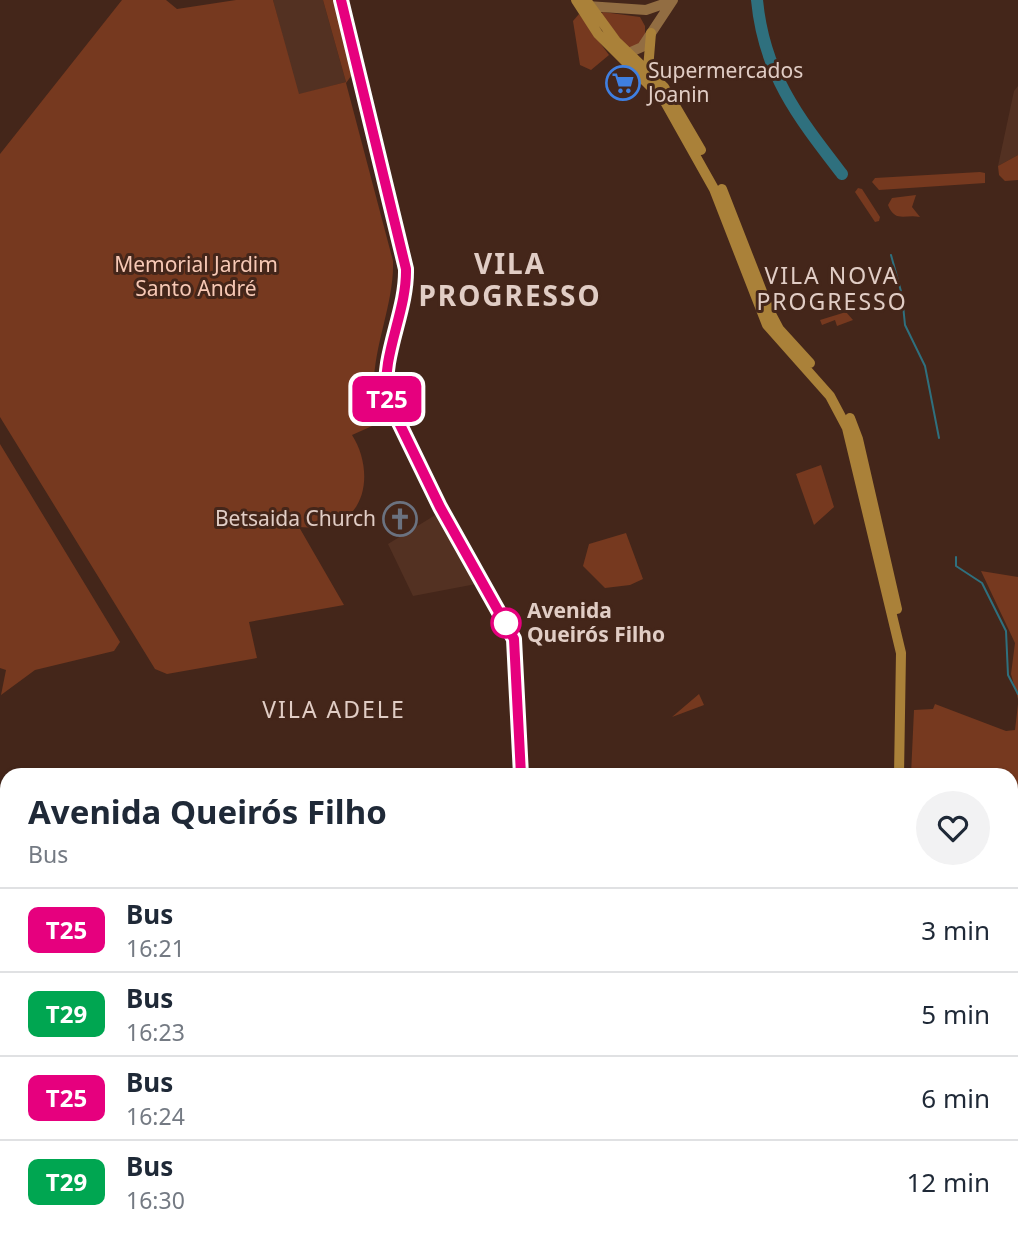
<!DOCTYPE html>
<html lang="en">
<head>
<meta charset="utf-8">
<style>
	:root { --surface:#fff; --page:#f2f2f3; --text:#1f2937; --muted:#747a83; --line:#e0e1e3 }
	body { margin:0; font-family:"Noto Sans",sans-serif; background:var(--page); color:var(--text); height:100vh; display:flex; flex-direction:column; font-size:26px; white-space:nowrap }
	* { box-sizing:border-box; margin:0 }
	p { font-size:23px; color:var(--muted) }
	.icon { flex:none; width:38px; height:38px; fill:none; stroke:currentColor; stroke-width:2; stroke-linecap:round; stroke-linejoin:round }
	.map { position:relative; flex:1; overflow:hidden }
	.panel { position:absolute; left:0px; top:768px; width:1018px; height:471px; display:flex; flex-direction:column; background:var(--surface); border-radius:21px 21px 0 0; box-shadow:0 2px 5px #0004 }
	.panel>* { flex:none }
	.badge { padding:0 14px; border-radius:10px; font-size:24px; line-height:46px }
	.map>.badge { position:absolute; translate:-50% -50%; box-shadow:0 0 0 4px #fff }
	.round { display:grid; place-items:center; flex:none; width:74px; height:74px; border-radius:37px; background:var(--page) }
	.summary { display:flex; align-items:center; justify-content:space-between; height:119px; padding:0 28px }
	h1 { font-size:33px; font-weight:700; line-height:52px }
	ul { padding:0; list-style:none }
	li { display:flex; align-items:center; gap:21px; height:84px; padding:0 28px; border-top:2px solid var(--line) }
	li div { flex:1 }
	li b { display:block; font-size:26px }
	li em { font-style:normal }
	li .badge { min-width:77px; font-weight:700; text-align:center }
	.map>svg:first-child { display:block }
</style>
</head>
<body>
<div class="map">
<svg width="1018" height="1238" viewBox="0 0 1018 1238">
	<rect width="100%" height="100%" fill="#44261a"/>
	<path fill="#533122" d="M 273,0 L 323,0 L 346,82 L 298,95 Z
		M 1018,86 L 1018,155 L 998,166 L 1014,91 Z
		M 437,514 L 476,584 L 413,596 L 388,544 Z
		M 1012,821 L 1018,822 L 1018,1012 L 1012,1022 Z"/>
	<path fill="#76391f" d="M 122,0 L 166,0 L 177,9 L 236,0 L 273,0 L 299,94 L 346,82 L 323,0 L 336,0 L 354,72 L 346,83 L 393,261 C 395,314 359,372 381,422 L 352,435 C 372,466 370,516 327,527 C 318,529 308,527 299,527 L 344,605 L 249,622 L 257,658 L 167,674 L 155,669 L 0,417 L 0,154 Z
		M 603,12 L 640,17 L 645,26 L 645,41 L 629,49 L 600,14 Z
		M 579,14 L 609,55 L 591,70 L 580,65 L 573,21 Z
		M 1018,155 L 1018,180 L 1005,181 L 999,175 L 998,166 Z
		M 980,172 L 985,173 L 985,183 L 879,190 L 872,182 L 875,178 Z
		M 858,188 L 862,189 L 880,217 L 879,221 L 875,222 L 855,192 Z
		M 916,195 L 912,207 L 920,217 C 905,214 895,223 888,205 L 892,198 Z
		M 846,312 L 853,320 L 837,326 L 835,320 L 822,325 L 820,320 Z
		M 0,444 L 120,642 L 114,651 L 35,670 L 1,695 L 6,670 L 0,668 Z
		M 821,465 L 834,507 L 814,525 L 796,474 Z
		M 626,533 L 643,579 L 630,585 L 605,588 L 583,566 L 589,544 Z
		M 981,571 L 1018,577 L 1018,699 L 1011,674 L 1015,643 Z
		M 699,694 L 704,705 L 672,717 Z
		M 935,704 L 1006,731 L 1015,730 L 1018,704 L 1018,822 L 1012,821 L 1012,775 L 911,775 L 914,710 L 933,709 Z
		M 1018,1139 L 1018,1237 L 1012,1238 L 1012,1141 Z"/>
	<g fill="none" stroke-linecap="round" stroke-linejoin="round">
		<path stroke="#2f707e" stroke-width="2" d="M 891,255 L 902,295 L 905,325 L 925,366 L 939,438
			M 956,557 L 956,566 L 982,583 L 1006,631 L 1008,675 L 1018,694
			M 1012,1085 L 1018,1076"/>
		<path stroke="#2f707e" stroke-width="12" d="M 757,0 C 764,74 798,117 842,174"/>
		<path stroke="#926d42" stroke-width="10" d="M 341,0 L 405,261 C 410,307 380,354 387,398 L 440,507 L 514,639 L 521,775
			M 587,6 L 646,10 L 672,1
			M 624,55 L 642,47 L 673,0
			M 538,1232 L 539,1238
			M 547,1232 L 547,1238"/>
		<path stroke="#aa8139" stroke-width="10" d="M 576,0 L 598,34 L 664,100 L 714,189 L 767,325 L 830,396 L 847,428 L 901,653 L 899,775
			M 586,0 L 616,41 L 664,87 L 701,150
			M 648,69 L 651,33
			M 722,189 L 770,312 L 779,329 L 810,363
			M 850,418 L 858,439 L 897,609
			M 991,1232 L 991,1238
			M 1000,1232 L 1001,1238"/>
	</g>
	<g fill="none" stroke-linecap="round" stroke-linejoin="round">
		<g stroke="#fff" stroke-width="16">
			<path id="line" d="M 341,0 L 406,269 C 407,312 381,355 387,398 L 440,507 L 514,639 L 521,775"/>
		</g>
		<use href="#line" stroke="#e6007e" stroke-width="10"/>
	</g>
	<defs>
		<g id="supermarket-ring" transform="scale(1.75)"><circle r="9.5" fill="#44261a" stroke="#3f7fe0" stroke-width="1.5"/><path d="M-6-5.5h2.5l.6 2H6L4.5 2H-2.5L-4.4-4H-6ZM-1.5 3.2a1.3 1.3 0 1 0 .1 0ZM3 3.2a1.3 1.3 0 1 0 .1 0Z" fill="#3f7fe0"/></g>
		<g id="church-ring" transform="scale(1.75)"><circle r="9.5" fill="#44261a" stroke="#6b7280" stroke-width="1.5"/><path d="M-1.2-6h2.4v3.5h3.3v2.4h-3.3V6h-2.4V-.1h-3.3v-2.4h3.3Z" fill="#6b7280"/></g>
	</defs>
	<g fill-rule="evenodd">
		<use href="#supermarket-ring" x="623" y="83"/>
		<use href="#church-ring" x="400" y="519"/>
	</g>
	<circle fill="#fff" stroke="#e6007e" stroke-width="3.5" cx="506" cy="623" r="14"/>
	<g text-anchor="middle" stroke-width="6" stroke-linejoin="round" paint-order="stroke">
		<g font-size="21" fill="#e1cdc5" stroke="#44261a" text-anchor="start">
			<text x="648" y="78">Supermercados<tspan x="648" dy="24">Joanin</tspan></text>
			<text x="376" y="526" text-anchor="end">Betsaida Church</text>
		</g>
		<g font-size="21" fill="#f6c8b5" stroke="#44261a">
			<text x="196" y="272">Memorial Jardim<tspan x="196" dy="24">Santo André</tspan></text>
		</g>
		<g font-size="21" font-weight="bold" fill="#e1cdc5" stroke="#44261a" text-anchor="start">
			<text x="527" y="618">Avenida<tspan x="527" dy="24">Queirós Filho</tspan></text>
		</g>
		<g font-size="23" letter-spacing="2" fill="#e1cdc5" stroke="#44261a">
			<text x="832" y="284">VILA NOVA<tspan x="832" dy="26">PROGRESSO</tspan></text>
			<text x="334" y="718">VILA ADELE</text>
		</g>
		<g font-size="28" font-weight="bold" letter-spacing="2" fill="#e1cdc5" stroke="#44261a">
			<text x="510" y="274">VILA<tspan x="510" dy="32">PROGRESSO</tspan></text>
		</g>
	</g>
</svg>
<b class="badge" style="left:387px;top:399px;background:#e6007e;color:#fff">T25</b>
<section class="panel">
<div class="summary"><div><h1>Avenida Queirós Filho</h1><p>Bus</p></div><a class="round"><svg class="icon" aria-label="heart" viewBox="0 0 24 24"><path d="M12 20l-8-8c-3-5 5-10 8-4 3-6 11-1 8 4z"/></svg></a></div>
<ul>
<li><span class="badge" style="background:#e6007e;color:#fff">T25</span><div><b>Bus</b><p>16:21</p></div><em>3 min</em></li>
<li><span class="badge" style="background:#00a651;color:#fff">T29</span><div><b>Bus</b><p>16:23</p></div><em>5 min</em></li>
<li><span class="badge" style="background:#e6007e;color:#fff">T25</span><div><b>Bus</b><p>16:24</p></div><em>6 min</em></li>
<li><span class="badge" style="background:#00a651;color:#fff">T29</span><div><b>Bus</b><p>16:30</p></div><em>12 min</em></li>
</ul>
</section>
</div>
</body>
</html>
